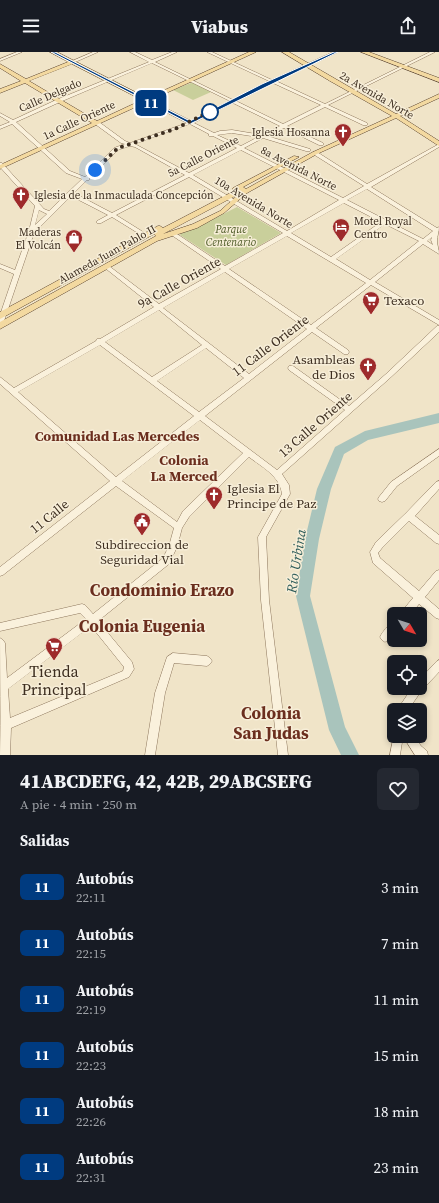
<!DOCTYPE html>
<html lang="es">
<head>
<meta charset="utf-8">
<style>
	:root { --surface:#171b24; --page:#242831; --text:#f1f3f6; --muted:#9ea1a6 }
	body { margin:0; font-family:"Source Serif 4",serif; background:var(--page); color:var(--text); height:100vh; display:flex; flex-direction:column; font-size:15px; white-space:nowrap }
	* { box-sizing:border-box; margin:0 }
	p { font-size:13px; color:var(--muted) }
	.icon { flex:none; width:22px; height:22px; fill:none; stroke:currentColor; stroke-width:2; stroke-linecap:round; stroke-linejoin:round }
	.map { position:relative; height:703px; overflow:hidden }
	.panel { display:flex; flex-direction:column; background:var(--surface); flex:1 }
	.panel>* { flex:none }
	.badge { padding:0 8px; border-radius:6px; font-size:14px; line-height:26px }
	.needle { width:26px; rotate:129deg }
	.tools { position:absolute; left:387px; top:555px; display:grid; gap:8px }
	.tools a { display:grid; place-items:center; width:40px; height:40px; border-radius:6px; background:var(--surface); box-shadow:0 2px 6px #0003; font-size:20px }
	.you { position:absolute; width:20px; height:20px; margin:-10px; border:3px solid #fff; border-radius:50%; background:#1a73e8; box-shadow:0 0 0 6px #1a73e833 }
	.map>.badge { position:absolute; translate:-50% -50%; box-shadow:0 0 0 2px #fff }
	h2 { padding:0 20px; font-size:15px; line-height:36px }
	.round { display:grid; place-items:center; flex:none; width:42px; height:42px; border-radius:6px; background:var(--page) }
	.summary { display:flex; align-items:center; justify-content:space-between; height:68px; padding:0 20px }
	h1 { font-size:19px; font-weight:800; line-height:30px }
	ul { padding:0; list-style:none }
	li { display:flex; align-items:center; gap:12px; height:56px; padding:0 20px }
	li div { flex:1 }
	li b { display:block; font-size:15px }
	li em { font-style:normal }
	li .badge { min-width:44px; font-weight:700; text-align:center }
	header { display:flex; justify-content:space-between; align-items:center; height:52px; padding:0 20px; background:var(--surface); font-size:18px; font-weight:800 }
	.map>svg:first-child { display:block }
</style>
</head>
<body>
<header><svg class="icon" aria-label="menu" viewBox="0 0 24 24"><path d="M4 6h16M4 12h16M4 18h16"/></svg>Viabus<svg class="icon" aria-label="share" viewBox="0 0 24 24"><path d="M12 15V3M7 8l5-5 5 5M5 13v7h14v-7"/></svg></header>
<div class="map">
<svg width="439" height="703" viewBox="0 0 439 703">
	<rect width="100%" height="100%" fill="#f0e4c8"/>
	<path fill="#c9cf9b" d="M 191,31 L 193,31 L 211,40 L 193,48 L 173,38 Z
		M 237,155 L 281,181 L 226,213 L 180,183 L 182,180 L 196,176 Z"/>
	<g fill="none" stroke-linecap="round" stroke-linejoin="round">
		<path fill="#a9c4bc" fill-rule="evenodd" d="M 439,361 L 439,371 L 368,388 L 344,402 L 331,437 L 319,487 L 310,544 L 345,675 L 359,703 L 341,703 L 329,678 L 296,544 L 305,487 L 317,437 L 335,395 L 365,379 Z"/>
		<g stroke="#8d765c" stroke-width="1">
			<path id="minor" d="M 17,0 L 22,0 L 0,9 L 0,7 Z
				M 93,0 L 98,0 L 73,11 L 70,10 Z
				M 130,0 L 135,0 L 152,8 L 172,0 L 177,0 L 155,10 L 233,48 L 269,29 L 207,0 L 212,0 L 272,28 L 333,0 L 338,0 L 276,29 L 325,52 L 430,0 L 435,0 L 328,53 L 367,71 L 367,73 L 363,73 L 325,55 L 287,74 L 323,91 L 323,93 L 319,93 L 284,76 L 267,84 L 310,97 L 310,99 L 306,99 L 263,86 L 244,96 L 343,146 L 364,134 L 313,102 L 313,100 L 317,100 L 367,132 L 439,92 L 439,95 L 371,135 L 437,176 L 439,175 C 439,180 437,184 437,189 C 437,193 439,197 439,202 L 423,192 L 375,230 L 439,268 L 439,273 L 371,233 L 316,276 L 348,298 L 349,300 L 348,302 L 344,302 L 312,280 L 205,364 L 277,418 L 345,358 L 289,318 L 288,316 L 289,314 L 293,314 L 349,354 L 386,322 L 437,274 L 439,274 L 439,280 L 390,326 L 282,422 L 289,433 L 290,442 L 266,485 L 269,548 L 288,703 L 278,703 L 261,548 L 258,485 L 282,442 C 280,424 262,415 249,405 L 189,465 L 182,476 L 177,495 L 169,512 L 98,569 L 132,610 L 134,617 L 129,625 L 11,676 L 10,703 L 0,703 C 1,664 0,625 0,586 L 3,588 L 5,591 L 7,626 L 86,567 L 80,561 L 0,579 L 0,571 L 82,552 L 85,553 L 93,562 L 163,506 L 169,494 L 174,476 L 116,434 L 3,523 L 0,524 L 0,515 L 110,429 L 0,332 L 0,325 L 14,336 L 96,289 L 97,287 L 100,287 L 154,255 L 105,216 L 105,214 L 109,214 L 159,252 L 221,217 L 170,182 L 170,180 L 174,180 L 225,214 L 283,181 L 189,125 L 116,163 L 148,183 L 148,185 L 146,186 L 112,165 L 101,171 L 97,171 L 97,169 L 108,163 L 71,144 L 34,181 L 3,272 L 0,274 L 0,263 L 14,222 L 0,216 L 0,212 L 15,218 L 29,179 L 35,154 L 0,115 L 0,111 L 2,111 L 44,157 L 49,159 L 82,127 L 66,121 L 12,72 L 0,77 L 0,74 L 10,70 L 0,64 L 0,61 L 13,68 L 56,48 L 149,10 ZM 152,11 L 230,49 L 191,69 L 148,47 L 144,47 L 144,49 L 187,71 L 130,91 L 125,89 L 99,70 L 95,70 L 95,72 L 121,91 L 125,92 L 114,96 L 85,125 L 70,119 L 16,70 L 60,50 ZM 273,31 L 321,53 L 283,72 L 236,49 ZM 233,51 L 280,74 L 262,83 L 232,78 L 220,79 L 214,81 L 194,71 ZM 190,72 L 209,82 L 209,84 L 213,84 L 237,96 L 189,121 L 135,92 ZM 232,81 L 258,85 L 241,94 L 217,83 ZM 130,94 L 135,95 L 185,123 L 112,161 L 74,141 L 87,128 L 89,128 L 89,126 L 118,98 ZM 241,98 L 339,148 L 287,179 L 193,123 ZM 367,137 L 433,179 L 423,187 L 347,148 ZM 344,151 L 381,170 L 331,205 L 291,181 ZM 39,158 L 47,162 L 35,173 ZM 385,172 L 419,189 L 370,228 L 336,207 ZM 287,184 L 366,231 L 311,273 L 229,217 ZM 432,185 L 431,188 L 433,193 L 427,189 ZM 225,220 L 307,277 L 249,322 L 163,256 ZM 159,258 L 202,293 L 152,325 L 105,290 ZM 100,293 L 194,364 L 116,425 L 18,340 ZM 206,296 L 244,326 L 199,360 L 157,329 ZM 200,368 L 243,401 L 183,459 L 177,470 L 122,429 ZM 91,574 L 124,615 L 123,619 L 10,666 L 8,637 Z
				M 439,397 L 439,404 L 397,434 L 385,449 L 382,450 L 379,449 L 378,447 L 379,445 L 391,430 Z
				M 439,429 L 439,437 L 415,464 L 439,483 L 439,492 L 436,491 L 409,469 L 382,496 L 378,501 L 380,506 L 419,539 L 436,519 L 439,518 L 439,528 L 425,545 L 439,557 L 439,567 L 436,566 L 419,552 L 411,562 L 401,562 L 402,559 L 413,546 L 373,511 L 370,500 L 376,490 L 406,461 L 436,430 Z
				M 394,571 L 394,582 L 388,588 L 385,590 L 382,588 L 380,585 C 383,579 388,573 394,571 Z
				M 173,601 L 207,604 L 210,606 L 212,609 L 210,612 L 207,614 L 174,611 L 165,641 L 155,703 L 145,703 L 155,641 L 167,605 Z
				M 439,608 L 439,620 L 422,638 L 408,658 L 397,658 L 412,636 L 420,636 L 420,627 L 436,610 Z
				M 394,682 L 394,684 L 403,684 L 400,703 L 390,703 Z
				M 403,684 L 414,684 L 421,694 L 427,699 L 428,703 L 415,703 Z"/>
		</g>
		<g stroke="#5b4430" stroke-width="1">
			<path id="major" d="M 50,0 L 57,0 L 147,46 L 249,0 L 256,0 L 0,117 L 0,113 L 92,71 L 25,31 L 0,41 L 0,37 L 21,29 L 0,16 L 0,12 L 26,27 L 68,10 ZM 72,12 L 142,48 L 97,69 L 29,29 Z
				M 282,0 L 289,0 L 396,62 L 439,42 L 439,46 L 400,64 L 439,89 L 439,94 L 396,66 L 317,102 L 247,141 L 224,161 L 197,176 L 157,189 L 0,277 L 0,270 L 156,184 L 154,182 L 0,267 L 0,260 L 158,174 L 160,174 L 163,176 L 234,139 L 232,137 L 233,136 L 294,104 L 299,105 L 243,135 L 246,137 L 313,100 L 392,64 L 330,29 ZM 239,142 L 220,159 L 193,172 L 163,182 Z
				M 361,0 L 369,0 L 439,26 L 439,30 Z"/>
		</g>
		<use href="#minor" fill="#faf1dc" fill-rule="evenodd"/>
		<use href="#major" fill="#f3d9a0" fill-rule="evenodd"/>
	</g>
	<path fill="#003b80" stroke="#fff" d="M 51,0 L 55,0 L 190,69 L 262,32 L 334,0 L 338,0 L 190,72 Z"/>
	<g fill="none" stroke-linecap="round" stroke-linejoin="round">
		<path stroke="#3d2e20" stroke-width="4" stroke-dasharray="0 7.2" d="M 95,118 L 118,96 L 175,77 L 213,58 L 210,60"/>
	</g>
	<defs>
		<g id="church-pin" transform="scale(0.9)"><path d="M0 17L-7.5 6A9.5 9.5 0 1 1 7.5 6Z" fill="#9e2a2b" stroke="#f7eed8"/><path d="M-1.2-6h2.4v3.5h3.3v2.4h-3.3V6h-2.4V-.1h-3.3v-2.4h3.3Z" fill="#fff"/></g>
		<g id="hotel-pin" transform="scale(0.9)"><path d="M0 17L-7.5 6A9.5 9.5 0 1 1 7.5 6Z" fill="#9e2a2b" stroke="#f7eed8"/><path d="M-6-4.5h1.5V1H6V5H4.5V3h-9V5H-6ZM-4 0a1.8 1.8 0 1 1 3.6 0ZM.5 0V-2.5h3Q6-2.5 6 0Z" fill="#fff"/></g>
		<g id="shop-pin" transform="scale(0.9)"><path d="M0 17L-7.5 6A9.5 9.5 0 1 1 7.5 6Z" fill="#9e2a2b" stroke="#f7eed8"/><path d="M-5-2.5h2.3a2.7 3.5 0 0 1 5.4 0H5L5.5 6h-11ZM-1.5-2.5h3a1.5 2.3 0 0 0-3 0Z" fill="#fff"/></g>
		<g id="supermarket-pin" transform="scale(0.9)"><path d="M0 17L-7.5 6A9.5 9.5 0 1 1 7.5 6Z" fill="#9e2a2b" stroke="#f7eed8"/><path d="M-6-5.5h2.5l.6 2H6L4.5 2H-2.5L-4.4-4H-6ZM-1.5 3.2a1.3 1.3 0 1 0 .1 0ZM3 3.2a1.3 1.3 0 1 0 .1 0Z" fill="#fff"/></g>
		<g id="civic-pin" transform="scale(0.9)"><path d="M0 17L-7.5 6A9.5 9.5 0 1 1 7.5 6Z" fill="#9e2a2b" stroke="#f7eed8"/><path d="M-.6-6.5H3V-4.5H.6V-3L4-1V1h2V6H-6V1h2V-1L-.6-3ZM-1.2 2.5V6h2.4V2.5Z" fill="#fff"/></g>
	</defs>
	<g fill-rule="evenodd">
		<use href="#church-pin" x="343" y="80"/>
		<use href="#church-pin" x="21" y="143"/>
		<use href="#hotel-pin" x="341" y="175"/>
		<use href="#shop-pin" x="74" y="186"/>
		<use href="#supermarket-pin" x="371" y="248"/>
		<use href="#church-pin" x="368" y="314"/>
		<use href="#church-pin" x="214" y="443"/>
		<use href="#civic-pin" x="142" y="469"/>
		<use href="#supermarket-pin" x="54" y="594"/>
	</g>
	<circle fill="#fff" stroke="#003b80" stroke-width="2" cx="210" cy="60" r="8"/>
	<g text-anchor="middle" stroke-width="3" stroke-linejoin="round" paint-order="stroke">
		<g font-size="11" fill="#3d2e20" stroke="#f7eed8">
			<text transform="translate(50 43) rotate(-24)" y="4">Calle Delgado</text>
			<text transform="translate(377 43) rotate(30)" y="4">2a Avenida Norte</text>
			<text transform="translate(79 68) rotate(-25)" y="4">1a Calle Oriente</text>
			<text transform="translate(203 104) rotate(-27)" y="4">5a Calle Oriente</text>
			<text transform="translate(299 116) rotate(27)" y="4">8a Avenida Norte</text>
			<text transform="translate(254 150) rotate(31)" y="4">10a Avenida Norte</text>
			<text transform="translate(107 202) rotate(-29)" y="4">Alameda Juan Pablo II</text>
		</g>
		<g font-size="11" fill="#3d2e20" stroke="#f7eed8" text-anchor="end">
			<text x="330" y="84">Iglesia Hosanna</text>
			<text x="34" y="147" text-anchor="start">Iglesia de la Inmaculada Concepción</text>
			<text x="354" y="173" text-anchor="start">Motel Royal<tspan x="354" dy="13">Centro</tspan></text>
			<text x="61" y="184">Maderas<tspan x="61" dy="13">El Volcán</tspan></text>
		</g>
		<g font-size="11" font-style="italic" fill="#4d5a26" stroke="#f7eed8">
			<text x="231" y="181">Parque<tspan x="231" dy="13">Centenario</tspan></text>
		</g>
		<g font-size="13" fill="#3d2e20" stroke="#f7eed8">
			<text transform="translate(179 230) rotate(-29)" y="5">9a Calle Oriente</text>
			<text transform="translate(270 293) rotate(-37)" y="5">11 Calle Oriente</text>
			<text transform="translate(315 372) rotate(-41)" y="5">13 Calle Oriente</text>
			<text transform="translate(49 464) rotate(-39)" y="5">11 Calle</text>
		</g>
		<g font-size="13" fill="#3d2e20" stroke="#f7eed8" text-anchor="start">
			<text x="384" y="253">Texaco</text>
			<text x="355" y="312" text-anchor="end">Asambleas<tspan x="355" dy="15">de Dios</tspan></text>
			<text x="227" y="441">Iglesia El<tspan x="227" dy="15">Principe de Paz</tspan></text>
			<text x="142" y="497" text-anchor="middle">Subdireccion de<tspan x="142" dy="15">Seguridad Vial</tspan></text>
		</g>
		<g font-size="14" font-weight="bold" fill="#6b2e1e" stroke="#f7eed8">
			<text x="117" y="389">Comunidad Las Mercedes</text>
			<text x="184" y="413">Colonia<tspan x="184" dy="16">La Merced</tspan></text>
		</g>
		<g font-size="14" font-style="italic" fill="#2f5d5a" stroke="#f7eed8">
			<text transform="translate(296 509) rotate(-81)" y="5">Río Urbina</text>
		</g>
		<g font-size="16" fill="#3d2e20" stroke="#f7eed8">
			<text x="54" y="625">Tienda<tspan x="54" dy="18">Principal</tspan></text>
		</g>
		<g font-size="17" font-weight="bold" fill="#6b2e1e" stroke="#f7eed8">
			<text x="162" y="544">Condominio Erazo</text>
			<text x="142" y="580">Colonia Eugenia</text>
			<text x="271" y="667">Colonia<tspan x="271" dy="20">San Judas</tspan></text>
		</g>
	</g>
</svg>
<div class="tools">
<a><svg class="needle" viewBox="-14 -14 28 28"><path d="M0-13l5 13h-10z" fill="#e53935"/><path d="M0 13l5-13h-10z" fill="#9ea1a6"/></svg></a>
<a><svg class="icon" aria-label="locate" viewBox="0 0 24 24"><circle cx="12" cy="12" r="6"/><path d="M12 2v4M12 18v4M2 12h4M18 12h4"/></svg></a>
<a><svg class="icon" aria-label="layers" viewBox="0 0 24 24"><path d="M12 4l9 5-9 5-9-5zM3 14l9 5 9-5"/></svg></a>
</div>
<div class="you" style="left:95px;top:118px"></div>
<b class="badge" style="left:151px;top:51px;background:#003b80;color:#fff">11</b>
</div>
<section class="panel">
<div class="summary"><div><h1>41ABCDEFG, 42, 42B, 29ABCSEFG</h1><p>A pie · 4 min · 250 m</p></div><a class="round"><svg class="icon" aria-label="heart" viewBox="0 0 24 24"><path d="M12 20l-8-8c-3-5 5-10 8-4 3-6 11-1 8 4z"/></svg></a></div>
<h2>Salidas</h2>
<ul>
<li><span class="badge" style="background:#003b80;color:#fff">11</span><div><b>Autobús</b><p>22:11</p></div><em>3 min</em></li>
<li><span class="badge" style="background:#003b80;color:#fff">11</span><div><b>Autobús</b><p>22:15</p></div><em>7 min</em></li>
<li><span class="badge" style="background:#003b80;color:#fff">11</span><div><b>Autobús</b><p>22:19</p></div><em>11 min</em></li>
<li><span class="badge" style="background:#003b80;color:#fff">11</span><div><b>Autobús</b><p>22:23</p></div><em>15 min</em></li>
<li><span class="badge" style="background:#003b80;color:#fff">11</span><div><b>Autobús</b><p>22:26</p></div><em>18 min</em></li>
<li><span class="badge" style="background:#003b80;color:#fff">11</span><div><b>Autobús</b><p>22:31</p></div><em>23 min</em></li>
</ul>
</section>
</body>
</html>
